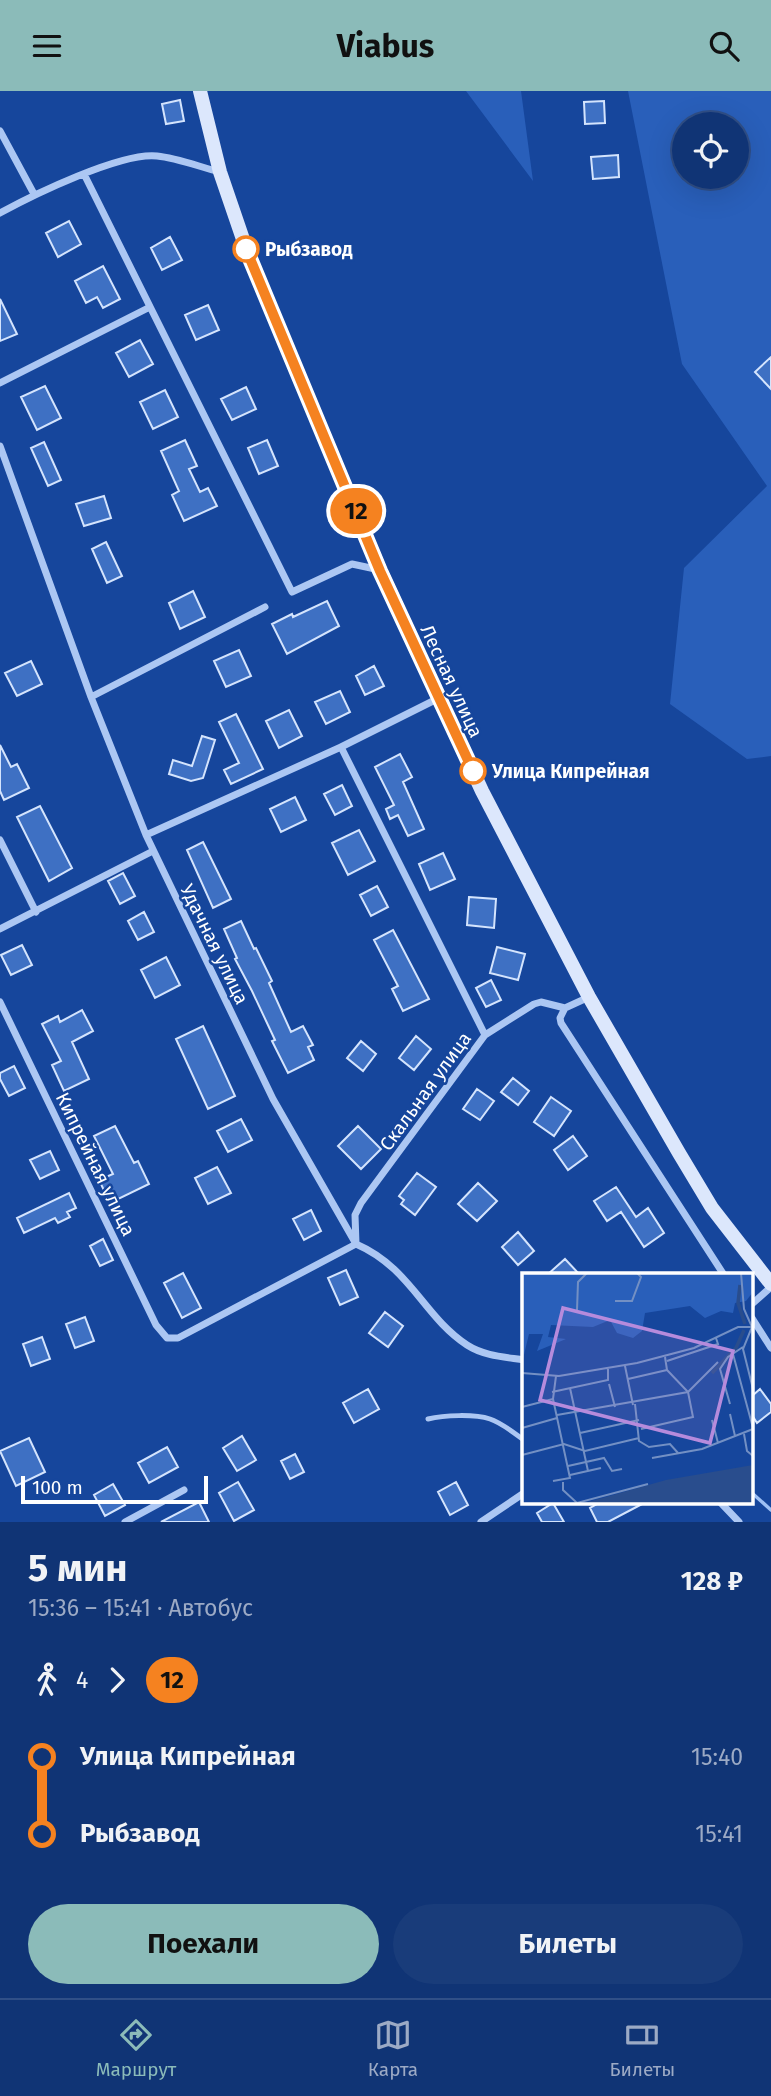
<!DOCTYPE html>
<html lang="ru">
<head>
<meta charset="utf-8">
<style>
	:root { --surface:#103475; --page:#193c7a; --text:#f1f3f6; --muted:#9caac5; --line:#304f87; --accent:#8bbbb9 }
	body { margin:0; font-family:"Fira Sans",sans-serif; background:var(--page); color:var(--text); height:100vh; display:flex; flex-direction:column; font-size:26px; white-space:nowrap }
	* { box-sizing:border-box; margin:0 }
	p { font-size:23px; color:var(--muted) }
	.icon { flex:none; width:38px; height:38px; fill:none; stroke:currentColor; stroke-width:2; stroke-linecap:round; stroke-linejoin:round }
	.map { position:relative; height:1431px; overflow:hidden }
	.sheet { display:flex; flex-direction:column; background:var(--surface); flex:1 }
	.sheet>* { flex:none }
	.badge { padding:0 14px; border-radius:23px; font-size:24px; line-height:46px }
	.controls { position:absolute; left:672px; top:21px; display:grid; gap:14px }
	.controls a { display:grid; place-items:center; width:77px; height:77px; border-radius:50%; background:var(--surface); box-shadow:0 7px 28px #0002,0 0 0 2px var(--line); font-size:35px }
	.scale { position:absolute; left:21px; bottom:18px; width:187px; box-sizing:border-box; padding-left:7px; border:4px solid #fff; border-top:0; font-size:19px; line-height:24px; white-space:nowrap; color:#fff; -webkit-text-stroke:5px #16469c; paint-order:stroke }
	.map>.badge { position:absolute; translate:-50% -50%; box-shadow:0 0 0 4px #fff }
	.legs { display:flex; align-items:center; gap:10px; height:77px; padding:0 28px; font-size:23px }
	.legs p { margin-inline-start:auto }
	.headline { display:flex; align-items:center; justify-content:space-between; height:119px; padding:0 28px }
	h1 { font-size:38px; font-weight:700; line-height:52px }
	.button { display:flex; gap:14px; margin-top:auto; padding:14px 28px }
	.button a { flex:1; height:80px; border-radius:42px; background:var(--accent); color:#111; font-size:28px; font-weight:700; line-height:80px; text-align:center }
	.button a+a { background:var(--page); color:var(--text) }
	ul { padding:0 28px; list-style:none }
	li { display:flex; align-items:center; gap:24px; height:77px; font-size:26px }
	li i { display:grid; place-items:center; width:10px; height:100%; margin:0 9px; background:currentColor }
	li i::after { content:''; width:18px; height:18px; margin:-9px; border:5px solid; border-radius:50%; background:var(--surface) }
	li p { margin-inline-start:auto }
	li:first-child i { background:linear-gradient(#0000 50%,currentColor 0) }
	li:last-child i { background:linear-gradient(currentColor 50%,#0000 0) }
	header { display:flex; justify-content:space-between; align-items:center; height:91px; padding:0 28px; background:var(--accent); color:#111; font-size:32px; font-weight:700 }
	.dock { display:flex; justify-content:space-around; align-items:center; height:98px; border-top:2px solid var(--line); background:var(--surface); font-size:19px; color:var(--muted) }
	.dock a { display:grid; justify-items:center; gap:4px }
	.dock .active { color:var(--accent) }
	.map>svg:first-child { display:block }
</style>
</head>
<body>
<header><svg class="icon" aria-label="menu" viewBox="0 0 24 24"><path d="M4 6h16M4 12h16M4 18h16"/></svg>Viabus<svg class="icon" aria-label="search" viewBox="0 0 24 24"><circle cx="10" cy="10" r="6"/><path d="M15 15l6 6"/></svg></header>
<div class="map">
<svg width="771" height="1431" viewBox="0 0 771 1431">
	<rect width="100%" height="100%" fill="#16469c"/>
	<path fill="#295fba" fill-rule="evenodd" d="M 466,0 L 521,0 L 533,90 Z
		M 628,0 L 771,0 L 771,665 L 747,668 L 670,613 L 684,477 L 767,395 L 682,273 ZM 684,33 L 737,33 L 737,86 L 684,86 Z"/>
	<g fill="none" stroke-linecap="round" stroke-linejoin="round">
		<path stroke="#9fc1f5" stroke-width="3.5" d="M 752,1402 L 771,1419"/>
	</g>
	<path fill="#3e70c3" stroke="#d4e4fd" stroke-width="2" d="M 180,9 L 184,30 L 166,33 L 162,13 Z
		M 604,10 L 605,32 L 585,33 L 584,11 Z
		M 618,64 L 619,86 L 593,88 L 591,66 Z
		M 69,130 L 81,153 L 58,166 L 46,142 Z
		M 170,146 L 182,169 L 162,179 L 151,157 Z
		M 103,175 L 120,208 L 103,217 L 97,206 L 86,212 L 75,190 Z
		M 0,208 L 17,243 L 0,250 Z
		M 208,214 L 219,239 L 196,249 L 185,224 Z
		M 140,249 L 153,273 L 129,286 L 116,262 Z
		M 771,266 L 771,298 L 755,281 Z
		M 45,295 L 61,327 L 37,339 L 21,306 Z
		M 246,296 L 256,318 L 232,329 L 221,308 Z
		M 165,299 L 178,326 L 153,338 L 140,311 Z
		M 185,349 L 197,375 L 189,378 L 200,401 L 208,397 L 217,415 L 184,430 L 172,404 L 179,400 L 161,360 Z
		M 267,349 L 278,375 L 259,383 L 248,357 Z
		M 44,351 L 61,389 L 48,395 L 31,357 Z
		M 104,405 L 111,427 L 84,435 L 76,413 Z
		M 106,451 L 122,485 L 107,492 L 92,458 Z
		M 193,500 L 205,526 L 180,538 L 169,512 Z
		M 327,510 L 339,535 L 287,563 L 272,533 L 292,523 L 293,526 Z
		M 239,559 L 251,585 L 226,596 L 214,570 Z
		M 31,570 L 42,593 L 17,605 L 5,582 Z
		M 374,575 L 384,595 L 365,604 L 356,585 Z
		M 340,600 L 350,621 L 326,633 L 315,611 Z
		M 289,619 L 302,645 L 279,657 L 266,630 Z
		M 236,623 L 263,678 L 231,693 L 224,679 L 239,672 L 219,631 Z
		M 202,645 L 215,649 L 203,687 L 191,690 L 169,683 L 173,669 L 192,675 Z
		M 0,654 L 11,676 L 17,673 L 29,697 L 4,709 L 0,700 Z
		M 400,663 L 412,686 L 403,691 L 424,738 L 408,745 L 398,724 L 390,728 L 386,718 L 394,714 L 375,676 Z
		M 342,694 L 352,715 L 335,724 L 324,703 Z
		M 295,706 L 306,729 L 281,741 L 270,718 Z
		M 40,715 L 72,777 L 49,790 L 17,726 Z
		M 359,739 L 375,770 L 348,784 L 332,752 Z
		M 203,751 L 231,808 L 213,817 L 187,759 Z
		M 443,762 L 455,788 L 430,799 L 419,773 Z
		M 123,782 L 135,805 L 120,813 L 108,790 Z
		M 377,795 L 388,816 L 371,825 L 360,804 Z
		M 469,806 L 496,808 L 494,837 L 467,834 Z
		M 144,821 L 154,841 L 138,849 L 128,830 Z
		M 241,830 L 254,858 L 256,857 L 272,890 L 269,892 L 291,941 L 303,935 L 313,954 L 308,956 L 314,969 L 288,982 L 272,950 L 275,949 L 252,900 L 235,868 L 237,867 L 224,838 Z
		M 393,839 L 429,908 L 403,920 L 392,898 L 398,895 L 374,849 Z
		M 22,854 L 32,874 L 11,884 L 1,864 Z
		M 497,856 L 525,863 L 518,889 L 490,882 Z
		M 166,866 L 180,894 L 155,907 L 141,879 Z
		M 491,889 L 501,909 L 486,916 L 476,897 Z
		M 82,919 L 93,940 L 72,951 L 89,988 L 64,1000 L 52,974 L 61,970 L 42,933 L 58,925 L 60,931 Z
		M 203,935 L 235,1005 L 208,1018 L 176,948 Z
		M 416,945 L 431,958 L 414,979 L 399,967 Z
		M 361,950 L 376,963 L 363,980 L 347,967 Z
		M 14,975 L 25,997 L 9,1005 L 0,988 L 0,982 Z
		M 513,987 L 529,1000 L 518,1014 L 501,1001 Z
		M 477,998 L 494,1010 L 480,1029 L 463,1018 Z
		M 551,1006 L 571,1020 L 554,1045 L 534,1031 Z
		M 241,1028 L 252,1049 L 228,1061 L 217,1040 Z
		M 115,1035 L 134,1072 L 138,1070 L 149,1093 L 110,1112 L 99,1089 L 113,1083 L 94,1045 Z
		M 358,1035 L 381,1058 L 361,1078 L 338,1055 Z
		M 573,1045 L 587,1065 L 568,1079 L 554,1059 Z
		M 50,1060 L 59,1079 L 40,1088 L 30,1069 Z
		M 217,1076 L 231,1102 L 208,1113 L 195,1087 Z
		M 417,1082 L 436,1096 L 415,1124 L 401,1113 L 404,1109 L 399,1105 Z
		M 478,1092 L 497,1110 L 477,1130 L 458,1113 Z
		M 616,1096 L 636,1126 L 648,1117 L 664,1142 L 644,1156 L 621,1121 L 607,1130 L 594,1110 Z
		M 69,1102 L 76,1117 L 67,1121 L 70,1126 L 58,1132 L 55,1127 L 24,1142 L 17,1127 Z
		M 311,1119 L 321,1140 L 304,1149 L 293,1128 Z
		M 518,1141 L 534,1160 L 518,1174 L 502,1156 Z
		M 103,1148 L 113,1169 L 100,1175 L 90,1155 Z
		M 565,1168 L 580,1184 L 547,1184 Z
		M 346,1179 L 358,1206 L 340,1214 L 328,1187 Z
		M 183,1182 L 201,1217 L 182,1227 L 164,1192 Z
		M 385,1221 L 403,1235 L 388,1256 L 369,1242 Z
		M 85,1226 L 94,1250 L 75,1257 L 66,1233 Z
		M 42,1246 L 50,1268 L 31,1275 L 23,1253 Z
		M 368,1298 L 379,1318 L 354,1332 L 343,1312 Z
		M 760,1298 L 771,1313 L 771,1321 L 757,1332 L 752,1324 L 752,1305 Z
		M 242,1345 L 256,1369 L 237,1380 L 223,1357 Z
		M 29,1347 L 45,1381 L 16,1395 L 0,1360 Z
		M 167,1356 L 178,1376 L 149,1392 L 138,1372 Z
		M 295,1363 L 304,1381 L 290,1388 L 281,1370 Z
		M 238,1391 L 254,1419 L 234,1430 L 219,1402 Z
		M 456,1391 L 468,1414 L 450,1424 L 438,1401 Z
		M 113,1393 L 125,1414 L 105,1425 L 94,1404 Z
		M 199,1411 L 209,1431 L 161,1431 Z
		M 553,1412 L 564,1431 L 542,1431 L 537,1422 Z
		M 599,1412 L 644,1412 L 608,1431 L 597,1431 L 590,1417 Z"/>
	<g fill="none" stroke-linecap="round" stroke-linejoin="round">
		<path stroke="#acc7f3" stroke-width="5" d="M 428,1328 C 444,1324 475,1323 490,1328 C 502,1332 514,1342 524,1349"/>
		<path stroke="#acc7f3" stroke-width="7" d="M 0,40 L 34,103
			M 84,83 L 292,501 L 352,473 L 380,479
			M 0,122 C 33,104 121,61 157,65 C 177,67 200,76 220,81
			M 0,292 L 150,216
			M 0,355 L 91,606 L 146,744 L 273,1008 L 356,1153 C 411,1177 423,1225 467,1254 C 484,1265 505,1266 524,1269
			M 91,606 L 265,516
			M 341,656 L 485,944
			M 146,744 L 341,656 L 439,607
			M 0,749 L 36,821
			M 0,838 L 153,760
			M 0,911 L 156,1234 L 167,1247 L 178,1247 L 356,1153 L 355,1124 L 361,1112 L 485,944 L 534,913 L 541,911 L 565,917 L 589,906
			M 565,917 L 560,927 L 561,932 L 724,1184
			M 752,1213 L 771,1196
			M 752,1227 L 771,1257
			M 721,1412 L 739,1431
			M 125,1431 L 184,1399
			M 481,1431 L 524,1402"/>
		<path stroke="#dce7fc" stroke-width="14" d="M 200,0 L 220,81 L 247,160 L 380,479 L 482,700 L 589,906 L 679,1062 L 712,1117 L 771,1193"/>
	</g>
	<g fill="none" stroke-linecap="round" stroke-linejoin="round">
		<g stroke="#fff" stroke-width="16">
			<path id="line-1" d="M 246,158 L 380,480 L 473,680"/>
		</g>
		<use href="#line-1" stroke="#f58220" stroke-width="10"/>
	</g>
	<g fill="#fff" stroke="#f58220" stroke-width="3.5">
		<circle cx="246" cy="158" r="12"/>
		<circle cx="473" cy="680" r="12"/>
	</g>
	<g text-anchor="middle" stroke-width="5" stroke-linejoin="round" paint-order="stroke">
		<g font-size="19" font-weight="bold" fill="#fff" stroke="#16469c" text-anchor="start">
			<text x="265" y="165">Рыбзавод</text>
			<text x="492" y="687">Улица Кипрейная</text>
		</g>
		<g font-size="19" fill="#fff" stroke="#16469c">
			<text transform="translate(452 590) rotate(65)" y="7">Лесная улица</text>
			<text transform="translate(215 853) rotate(64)" y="7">Удачная улица</text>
			<text transform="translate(425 1000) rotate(-54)" y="7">Скальная улица</text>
			<text transform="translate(96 1073) rotate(64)" y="7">Кипрейная улица</text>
		</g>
	</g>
	<g transform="translate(522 1182)">
		<rect width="231" height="231" fill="#16469c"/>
		<path d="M 0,0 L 231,0 L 231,19 L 224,28 L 213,30 L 211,40 L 199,38 L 183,45 L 168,33 L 123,40 L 120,58 L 111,65 L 95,60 L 88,47 L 71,54 L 29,52 L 26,64 L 44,66 L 15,78 L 21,61 L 7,61 L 0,90 Z" fill="#295fba"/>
		<path d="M 231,192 L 231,231 L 59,231 L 144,207 Z" fill="#294d8d"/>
		<path fill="none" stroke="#294d8d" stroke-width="3.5" d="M 218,12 L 216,30 L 223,51M 190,100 L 214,75 L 222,57"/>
		<path fill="none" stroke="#7390c4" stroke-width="2" d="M 219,0 L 222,36 L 230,54 L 221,76 L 231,116M 93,28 L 110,28 L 119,4 L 115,0M 55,37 L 56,9 L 65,0M 211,81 L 231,155M 145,88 L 196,71 L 194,65M 103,93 L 111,132M 0,100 L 37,103 L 115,90 L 172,75 L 216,54 L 231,54M 106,106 L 145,97M 87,111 L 93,134M 48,115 L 66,198M 30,119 L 86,107 L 86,96M 113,131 L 117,168 L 127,174 L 148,171 L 156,180M 208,131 L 198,96 L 206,84 L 221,74M 0,134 L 31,126M 208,141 L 213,163M 35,142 L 166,119 L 196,89M 190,147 L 196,170M 0,155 L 35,145M 119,156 L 171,144 L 166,119 L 145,97 L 143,84M 58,160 L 117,147M 222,161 L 225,178 L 231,183M 0,182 L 42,171 L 63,178 L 117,165M 130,185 L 180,176 L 231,156M 46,193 L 82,185 L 90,198 L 100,196M 48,202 L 79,195M 31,208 L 48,205 L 31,126 L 34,103M 41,209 L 41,217 L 55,230 L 126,211"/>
		<path fill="#b68bdc" fill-opacity="0.15" stroke="#b68bdc" stroke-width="3.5" d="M 41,35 L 211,78 L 188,170 L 18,127 Z"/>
		<rect width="231" height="231" fill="none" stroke="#fff" stroke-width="3.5"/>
	</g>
</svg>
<div class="controls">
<a><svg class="icon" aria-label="locate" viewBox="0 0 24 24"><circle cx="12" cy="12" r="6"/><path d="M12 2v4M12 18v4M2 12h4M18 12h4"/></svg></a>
</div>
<div class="scale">100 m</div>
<b class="badge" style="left:356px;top:420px;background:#f58220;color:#111">12</b>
</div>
<section class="sheet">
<div class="headline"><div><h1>5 мин</h1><p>15:36 – 15:41 · Автобус</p></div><b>128 ₽</b></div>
<div class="legs"><svg class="icon" aria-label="walk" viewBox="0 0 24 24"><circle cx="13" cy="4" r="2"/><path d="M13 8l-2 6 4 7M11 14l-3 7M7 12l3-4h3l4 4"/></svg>4<svg class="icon" aria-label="forward" viewBox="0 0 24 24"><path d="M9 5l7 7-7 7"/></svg><b class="badge" style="background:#f58220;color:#111">12</b></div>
<ul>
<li><i style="color:#f58220"></i><b>Улица Кипрейная</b><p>15:40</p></li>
<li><i style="color:#f58220"></i><b>Рыбзавод</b><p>15:41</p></li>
</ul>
<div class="button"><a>Поехали</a><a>Билеты</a></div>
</section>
<nav class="dock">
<a class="active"><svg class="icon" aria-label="directions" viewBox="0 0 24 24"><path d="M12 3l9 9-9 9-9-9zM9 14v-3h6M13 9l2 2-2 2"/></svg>Маршрут</a>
<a><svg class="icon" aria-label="map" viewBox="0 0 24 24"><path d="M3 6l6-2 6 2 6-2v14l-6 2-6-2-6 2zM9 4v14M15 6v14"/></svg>Карта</a>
<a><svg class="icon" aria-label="tickets" viewBox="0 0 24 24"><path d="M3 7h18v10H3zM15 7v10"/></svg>Билеты</a>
</nav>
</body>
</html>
